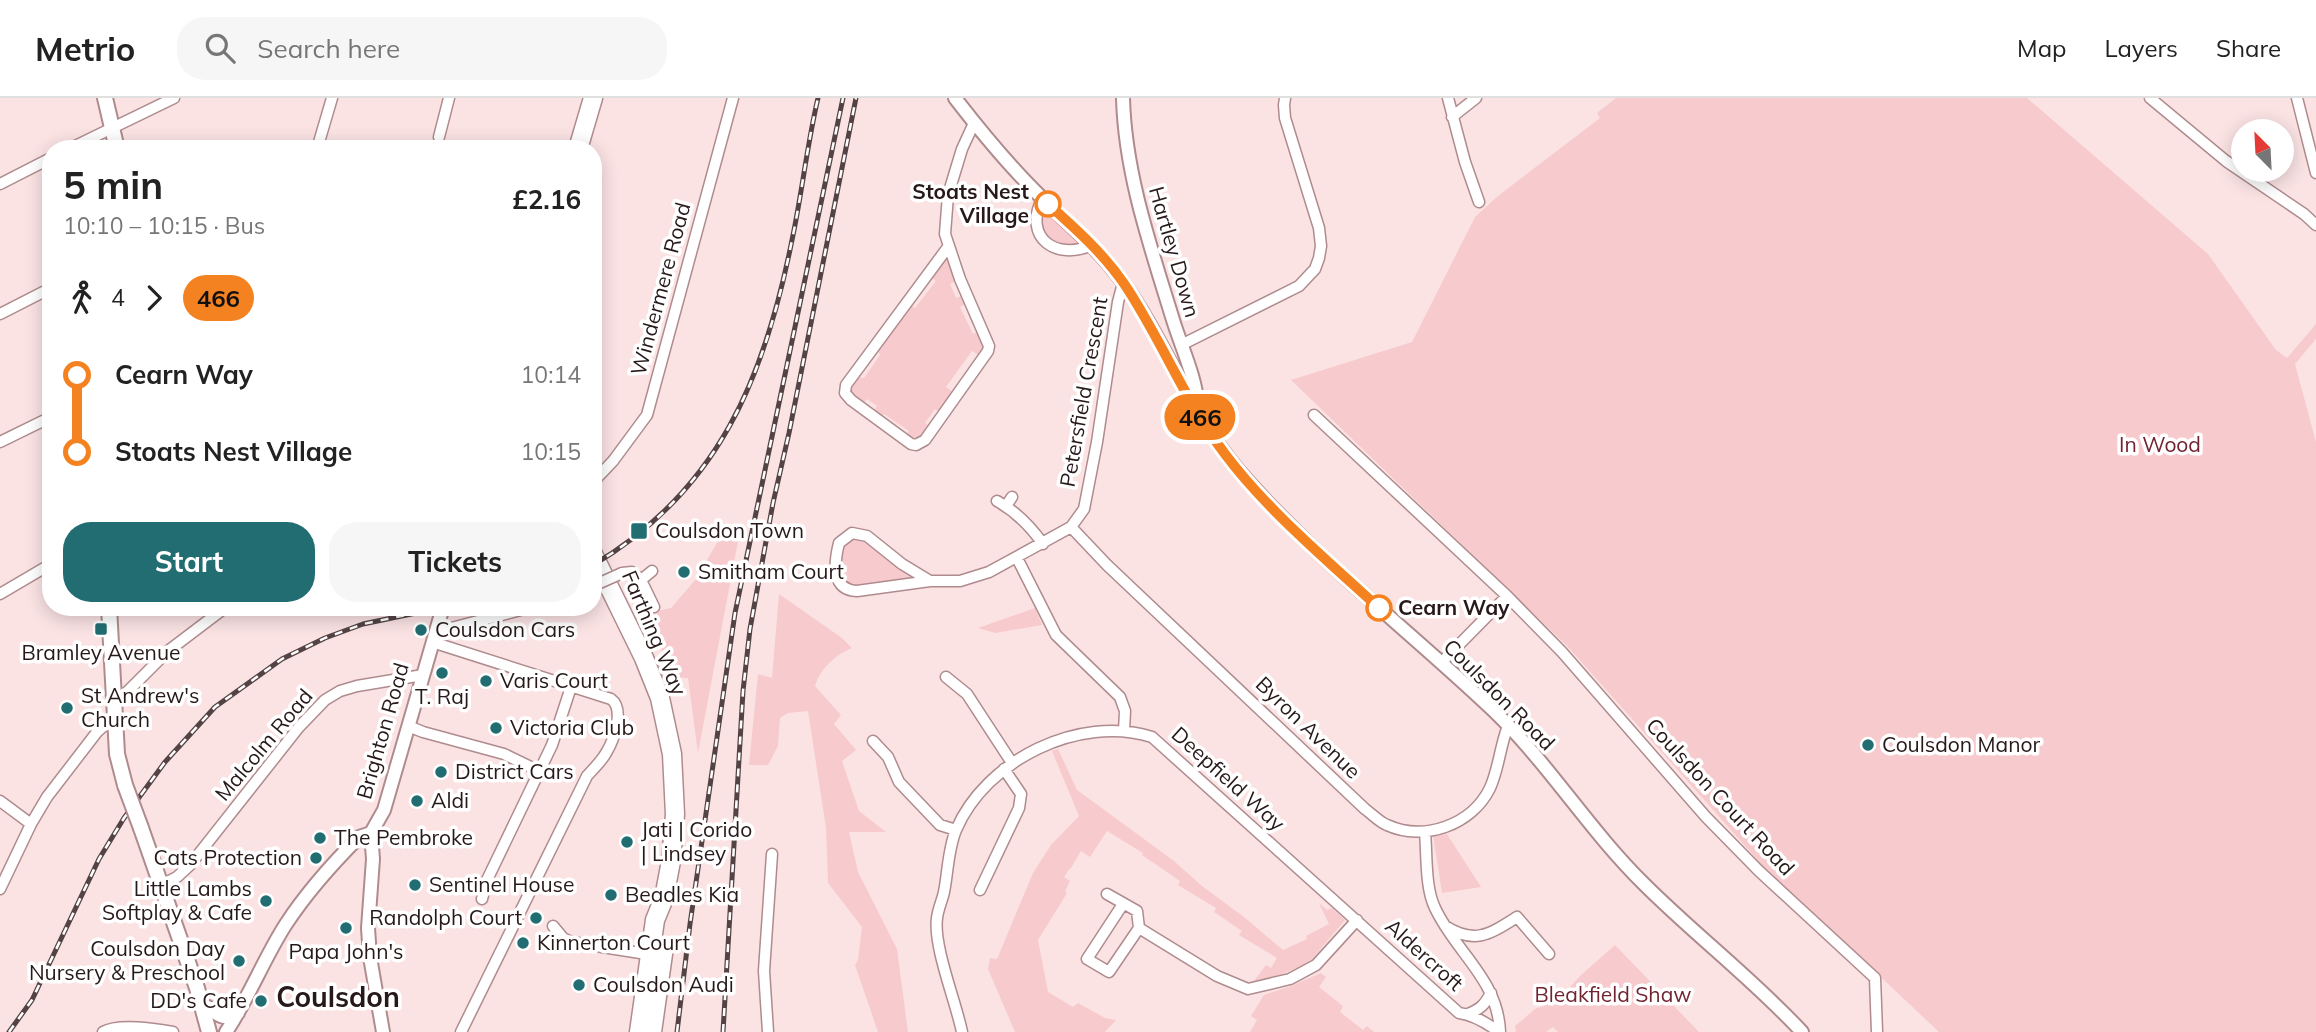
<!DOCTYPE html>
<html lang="en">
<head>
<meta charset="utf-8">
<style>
	:root { --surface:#fff; --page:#f6f6f6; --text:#222; --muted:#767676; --line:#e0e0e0; --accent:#216d72 }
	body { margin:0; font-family:Mulish,sans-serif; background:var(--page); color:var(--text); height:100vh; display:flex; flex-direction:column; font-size:26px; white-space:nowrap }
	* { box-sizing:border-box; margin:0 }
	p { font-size:23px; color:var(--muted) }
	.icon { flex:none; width:38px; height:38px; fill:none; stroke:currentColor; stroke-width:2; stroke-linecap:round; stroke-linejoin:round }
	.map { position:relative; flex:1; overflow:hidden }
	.panel { position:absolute; left:42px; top:42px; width:560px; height:476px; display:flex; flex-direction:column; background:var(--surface); border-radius:28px; box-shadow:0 4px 18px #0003 }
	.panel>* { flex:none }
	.badge { padding:0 14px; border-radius:23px; font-size:24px; line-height:46px }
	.needle { width:46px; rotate:336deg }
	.controls { position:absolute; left:2231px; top:21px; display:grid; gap:14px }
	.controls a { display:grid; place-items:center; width:63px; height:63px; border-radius:50%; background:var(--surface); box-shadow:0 4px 18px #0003; font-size:35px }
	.map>.badge { position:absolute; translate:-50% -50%; box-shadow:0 0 0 4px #fff }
	.legs { display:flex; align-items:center; gap:10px; height:77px; padding:0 21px; font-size:23px }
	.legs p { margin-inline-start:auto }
	.overview { display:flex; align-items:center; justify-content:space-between; height:119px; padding:0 21px }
	h1 { font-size:38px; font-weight:700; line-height:52px }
	.cta { display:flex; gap:14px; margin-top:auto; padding:14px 21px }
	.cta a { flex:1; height:80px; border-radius:28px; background:var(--accent); color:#fff; font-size:28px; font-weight:700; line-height:80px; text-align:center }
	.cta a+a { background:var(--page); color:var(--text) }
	ul { padding:0 21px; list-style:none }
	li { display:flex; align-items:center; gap:24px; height:77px; font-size:26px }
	li i { display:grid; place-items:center; width:10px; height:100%; margin:0 9px; background:currentColor }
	li i::after { content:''; width:18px; height:18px; margin:-9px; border:5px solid; border-radius:50%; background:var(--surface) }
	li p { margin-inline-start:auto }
	li:first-child i { background:linear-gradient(#0000 50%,currentColor 0) }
	li:last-child i { background:linear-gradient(currentColor 50%,#0000 0) }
	header { display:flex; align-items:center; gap:42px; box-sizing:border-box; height:98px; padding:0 35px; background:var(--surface); border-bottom:2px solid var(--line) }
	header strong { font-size:33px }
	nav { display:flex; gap:38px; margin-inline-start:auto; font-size:24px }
	.search { width:490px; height:63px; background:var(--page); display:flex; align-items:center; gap:18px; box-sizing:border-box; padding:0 24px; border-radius:28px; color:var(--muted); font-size:26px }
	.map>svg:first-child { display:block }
</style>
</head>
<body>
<header>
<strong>Metrio</strong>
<div class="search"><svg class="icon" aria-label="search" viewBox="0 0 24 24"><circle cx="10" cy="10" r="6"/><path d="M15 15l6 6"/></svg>Search here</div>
<nav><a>Map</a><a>Layers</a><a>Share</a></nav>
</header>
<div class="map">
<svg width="2316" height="934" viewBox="0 0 2316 934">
	<rect width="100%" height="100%" fill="#fbe3e4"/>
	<path fill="#f7cacd" d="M 1616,0 L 2027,0 L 2208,156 L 2276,252 L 2287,260 L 2316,226 L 2316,241 L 2295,266 L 2316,344 L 2316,934 L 1939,934 L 1763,768 L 1568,549 L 1291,282 L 1412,244 L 1475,119 L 1498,98 L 1600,20 L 1597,15 Z
		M 1041,109 L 1083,149 L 1070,151 L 1046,141 L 1039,119 Z
		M 948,149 L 960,181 L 950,186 L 956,200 L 966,196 L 970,204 L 960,209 L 973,236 L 983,231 L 988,242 L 983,260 L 972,253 L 946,289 L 956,296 L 943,316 L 935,311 L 925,325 L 932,330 L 920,345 L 904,340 L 909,333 L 884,316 L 879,322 L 871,317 L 877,308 L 867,301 L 860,309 L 851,302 L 846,287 L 853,279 L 864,280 L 880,257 L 875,248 L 908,205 L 915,210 L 936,183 L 928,177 Z
		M 724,433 L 739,438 L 698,655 L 688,580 L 660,579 L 658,570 L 668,565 L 651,527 L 653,514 L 671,510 L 696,481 Z
		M 857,439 L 913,478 L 913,482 L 852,489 L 846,487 L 840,480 L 841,455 L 846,442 Z
		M 779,496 L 842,540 L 852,550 C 836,556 820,571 815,588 L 841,617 L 834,626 L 856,652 L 842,663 L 859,713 L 886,734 L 849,734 L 858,774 L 897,851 L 908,934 L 878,934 L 855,867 L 858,862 L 862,829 L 828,785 L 826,730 L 808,613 L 788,615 L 780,620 L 778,648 L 768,667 L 749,667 L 758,576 L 772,580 Z
		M 1035,510 L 1042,527 L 995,535 L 978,530 Z
		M 1058,651 L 1077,692 L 1174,763 L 1202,788 L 1244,819 L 1283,852 L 1307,841 L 1306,838 L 1329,826 L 1319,805 L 1327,812 L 1332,810 L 1345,822 L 1312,861 C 1295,873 1274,879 1254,883 L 1266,867 L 1271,870 L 1277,860 L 1239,837 L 1242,833 L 1214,814 L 1216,810 L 1178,787 L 1180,783 L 1142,757 L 1143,755 L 1107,733 L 1090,759 L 1081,753 L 1071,770 L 1070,770 L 1064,779 L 1070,783 L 1065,793 L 1067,795 L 1038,842 L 1048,894 L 1073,909 L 1078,905 L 1105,920 L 1116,922 L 1105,934 L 1015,934 L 988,871 L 990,860 L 997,861 L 1033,775 L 1051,747 L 1079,718 L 1052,653 Z
		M 1445,733 L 1481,789 L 1442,795 L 1433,737 Z
		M 1615,847 L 1699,934 L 1558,934 L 1553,929 L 1546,934 L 1516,934 L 1515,928 L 1535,911 L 1557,903 L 1581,877 Z
		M 1321,875 L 1326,879 L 1319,889 L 1343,908 L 1340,914 L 1363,932 L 1367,928 L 1374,934 L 1250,934 L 1257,922 L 1251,918 L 1264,897 L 1291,888 Z"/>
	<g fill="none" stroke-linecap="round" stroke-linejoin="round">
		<g stroke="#af8b8e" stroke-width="13">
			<path id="street" d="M 1448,0 L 1465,64 L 1479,104
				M 2150,0 L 2226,63 L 2304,116 L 2316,127
				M 2297,0 L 2316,75
				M 1452,19 L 1476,0
				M 439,39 L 449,0
				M 69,51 L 174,0
				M 317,51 L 332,0
				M 0,86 L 51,60
				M 1042,101 C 1023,140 1056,163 1092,147
				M 948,149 L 846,287 L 845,295 L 851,302 L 911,346 L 916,347 L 925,342 L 988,253 L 989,248 L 960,181 L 945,136 L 948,97 L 962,51 L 974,25
				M 0,216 L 51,190
				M 1181,247 L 1299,188 L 1315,171 L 1319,160 L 1321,148 L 1319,130 L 1285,20 L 1284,7 L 1285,0
				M 1314,317 L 1507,498 L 1562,554 L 1706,719 L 1759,773 L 1875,880 L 1877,934
				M 0,344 L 51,319
				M 593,384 L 613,363 L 647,317 L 733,0
				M 997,403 C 1015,413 1031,429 1043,446
				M 1006,408 L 1012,399
				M 1071,429 L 1107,467 L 1365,711 C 1372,716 1379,724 1387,727 C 1424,744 1472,727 1490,690 C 1499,670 1500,648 1508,628
				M 1017,460 L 1056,537 L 1120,599 L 1125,613 L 1124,633
				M 622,475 L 632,474 L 641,482 L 654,509
				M 641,482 L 652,473
				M 930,483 L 902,466 L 867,438 L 852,435 L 839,445 C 834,465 831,492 857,493 L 930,483 L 960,483 L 989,474 L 1071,429 L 1084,411 L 1097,344 L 1118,204 L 1123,185
				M 0,496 L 51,466
				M 436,534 L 532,509
				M 432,544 L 611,601 C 625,611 614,642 606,655 C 601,664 594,670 587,678 L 461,934
				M 1441,565 L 1507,498
				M 946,579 L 967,596 L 1012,665
				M 114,607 L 168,553 L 226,509
				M 408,628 L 423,634 L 504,656 L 541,674
				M 873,643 L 888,659 L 899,684 L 940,727 L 956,732
				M 0,703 L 31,726
				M 1425,734 C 1427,756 1425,790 1435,810 C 1456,855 1498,881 1500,934
				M 162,787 L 177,779 L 190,767 L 299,629 L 325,602 L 340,593 L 357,588 L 423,577
				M 0,791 L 31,726 L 47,699 L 97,634 L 108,624 L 114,622
				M 980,792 L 1019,710 L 1021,696 L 1004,671
				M 1107,796 L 1137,813 L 1139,830
				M 482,801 L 487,782 L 552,647 L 571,589
				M 1123,806 L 1087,861 L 1109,874 L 1139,830 L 1217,878 L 1248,891 L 1290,881 L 1316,867 L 1357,822
				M 553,828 L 563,840 L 571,844 L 653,857
				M 1445,828 C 1475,847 1490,836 1517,819 L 1549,856
				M 1468,916 C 1481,911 1485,906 1491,895
				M 103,934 C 119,925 155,931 173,934
				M 768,934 L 764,873 L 772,756
				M 962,934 C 956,904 933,848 937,820 C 938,811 942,803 944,794 C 948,774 948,751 956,732 C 986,662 1079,616 1152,639 L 1459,915 C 1474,917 1487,925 1499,934"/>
		</g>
		<g stroke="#af8b8e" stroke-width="16">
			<path id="secondary" d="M 955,0 C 982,35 1011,70 1043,101 C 1070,128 1099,151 1122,183 C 1166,244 1190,316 1239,373 C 1315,461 1410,533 1494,613 C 1549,666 1589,732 1644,786 C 1695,837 1753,881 1802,934
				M 1123,0 C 1125,76 1151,150 1173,222 C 1182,251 1196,279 1198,310
				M 208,909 C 218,918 225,923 238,915
				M 226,934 C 249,900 264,860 286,826 C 307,794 332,766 359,739 L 371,735
				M 383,934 L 370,859 L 368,830 L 373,761 L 371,735 L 384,712 L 443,509"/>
		</g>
		<g stroke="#af8b8e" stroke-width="18">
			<path id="primary" d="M 105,0 L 117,51
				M 109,509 L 117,656 L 125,687
				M 141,730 L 197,890 L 209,934"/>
		</g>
		<g stroke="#af8b8e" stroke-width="21">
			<path id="highway" d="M 578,51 L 593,0
				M 593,456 L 644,560 L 660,600 L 672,656 L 675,716 L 671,763 L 664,800 L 655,822 L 639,934
				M 652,934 L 664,849"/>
		</g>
		<use href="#street" stroke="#fff" stroke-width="10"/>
		<use href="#secondary" stroke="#fff" stroke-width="12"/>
		<use href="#primary" stroke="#fff" stroke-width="14"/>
		<use href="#highway" stroke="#fff" stroke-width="18"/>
		<g stroke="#534344" stroke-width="5">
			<path id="rail" d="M 593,467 C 719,393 765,278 792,142 C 802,95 807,47 818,0
				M 9,934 L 32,902 L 99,761 L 124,720 L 165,664 L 215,609 L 282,561 L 325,540 L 363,526 L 445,509
				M 677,934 L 690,826 L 735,515 L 843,0
				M 723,934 L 743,593 L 750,531 L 773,405 L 789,335 L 856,0"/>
		</g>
		<use href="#rail" stroke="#fff" stroke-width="2.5" stroke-dasharray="8" stroke-linecap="butt"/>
		<g stroke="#af8b8e" stroke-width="13" stroke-linecap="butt">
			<path id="street-bridge" d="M 593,488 L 622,475"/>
		</g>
		<g stroke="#af8b8e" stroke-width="18" stroke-linecap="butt">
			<path id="primary-bridge" d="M 125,687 L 141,730"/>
		</g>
		<use href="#street-bridge" stroke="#fff" stroke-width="10"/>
		<use href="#primary-bridge" stroke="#fff" stroke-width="14"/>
	</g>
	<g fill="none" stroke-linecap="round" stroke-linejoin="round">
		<g stroke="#fff" stroke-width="16">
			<path id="line-1" d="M 1048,106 C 1076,131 1104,156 1125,187 C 1161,241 1185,303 1225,356 C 1266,411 1328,463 1379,510"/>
		</g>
		<use href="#line-1" stroke="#f58220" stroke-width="10"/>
	</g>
	<g fill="#fff" stroke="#f58220" stroke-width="3.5">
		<circle cx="1048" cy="106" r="12"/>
		<circle cx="1379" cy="510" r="12"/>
	</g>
	<g fill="#216d72" stroke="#fff" stroke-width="2.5">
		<rect x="630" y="424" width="18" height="18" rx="3.5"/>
		<circle cx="684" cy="474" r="7"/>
		<rect x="94" y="524" width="14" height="14" rx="3.5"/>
		<circle cx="421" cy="532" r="7"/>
		<circle cx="442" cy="575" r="7"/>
		<circle cx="486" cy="583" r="7"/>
		<circle cx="67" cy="610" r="7"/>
		<circle cx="496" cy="630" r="7"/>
		<circle cx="1868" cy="647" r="7"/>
		<circle cx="441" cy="674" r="7"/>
		<circle cx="417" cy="703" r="7"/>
		<circle cx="320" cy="740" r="7"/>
		<circle cx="627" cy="744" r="7"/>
		<circle cx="316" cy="760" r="7"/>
		<circle cx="415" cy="787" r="7"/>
		<circle cx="611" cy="797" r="7"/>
		<circle cx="266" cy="803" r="7"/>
		<circle cx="536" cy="820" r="7"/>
		<circle cx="346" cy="830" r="7"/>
		<circle cx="523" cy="845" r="7"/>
		<circle cx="239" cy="863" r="7"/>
		<circle cx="579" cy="887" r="7"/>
		<circle cx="261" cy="903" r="7"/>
	</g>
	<g text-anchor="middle" stroke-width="7" stroke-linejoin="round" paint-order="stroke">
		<g font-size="21" font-weight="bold" fill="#27191a" stroke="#fff" text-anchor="end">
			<text x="1029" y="101">Stoats Nest<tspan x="1029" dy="24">Village</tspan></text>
			<text x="1398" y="517" text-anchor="start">Cearn Way</text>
		</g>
		<g font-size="21" fill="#27191a" stroke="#fff">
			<text transform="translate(1174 154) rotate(74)" y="7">Hartley Down</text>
			<text transform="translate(661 191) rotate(-75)" y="7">Windermere Road</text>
			<text transform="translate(1084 294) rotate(-80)" y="7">Petersfield Crescent</text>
			<text transform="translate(654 535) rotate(67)" y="7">Farthing Way</text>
			<text transform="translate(1499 597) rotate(45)" y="7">Coulsdon Road</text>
			<text transform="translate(1308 630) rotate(44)" y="7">Byron Avenue</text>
			<text transform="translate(383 633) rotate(-74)" y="7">Brighton Road</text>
			<text transform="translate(264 647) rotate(-50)" y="7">Malcolm Road</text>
			<text transform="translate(1228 681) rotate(42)" y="7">Deepfield Way</text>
			<text transform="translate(1720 699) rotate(47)" y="7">Coulsdon Court Road</text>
			<text transform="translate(1424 857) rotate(42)" y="7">Aldercroft</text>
		</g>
		<g font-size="21" fill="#712331" stroke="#fff">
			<text x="2160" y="354">In Wood</text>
			<text x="1613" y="904">Bleakfield Shaw</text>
		</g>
		<g font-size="21" fill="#27191a" stroke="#fff" text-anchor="start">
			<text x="655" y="440">Coulsdon Town</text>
			<text x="698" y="481">Smitham Court</text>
			<text x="435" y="539">Coulsdon Cars</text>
			<text x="101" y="562" text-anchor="middle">Bramley Avenue</text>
			<text x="500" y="590">Varis Court</text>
			<text x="81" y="605">St Andrew's<tspan x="81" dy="24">Church</tspan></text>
			<text x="442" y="606" text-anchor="middle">T. Raj</text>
			<text x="510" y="637">Victoria Club</text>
			<text x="1882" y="654">Coulsdon Manor</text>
			<text x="455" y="681">District Cars</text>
			<text x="431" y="710">Aldi</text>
			<text x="641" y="739">Jati | Corido<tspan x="641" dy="24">| Lindsey</tspan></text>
			<text x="334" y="747">The Pembroke</text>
			<text x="302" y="767" text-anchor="end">Cats Protection</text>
			<text x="429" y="794">Sentinel House</text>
			<text x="252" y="798" text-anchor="end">Little Lambs<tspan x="252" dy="24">Softplay &amp; Cafe</tspan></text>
			<text x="625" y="804">Beadles Kia</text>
			<text x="522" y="827" text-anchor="end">Randolph Court</text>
			<text x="537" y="852">Kinnerton Court</text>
			<text x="225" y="858" text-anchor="end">Coulsdon Day<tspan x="225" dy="24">Nursery &amp; Preschool</tspan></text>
			<text x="346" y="861" text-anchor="middle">Papa John's</text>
			<text x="593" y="894">Coulsdon Audi</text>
			<text x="247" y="910" text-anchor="end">DD's Cafe</text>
		</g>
		<g font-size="28" font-weight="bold" fill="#27191a" stroke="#fff">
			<text x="338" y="909">Coulsdon</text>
		</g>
	</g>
</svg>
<div class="controls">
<a><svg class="needle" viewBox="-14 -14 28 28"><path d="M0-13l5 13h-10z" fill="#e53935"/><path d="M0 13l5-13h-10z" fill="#767676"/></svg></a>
</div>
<b class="badge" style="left:1200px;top:319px;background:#f58220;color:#111">466</b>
<section class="panel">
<div class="overview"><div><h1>5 min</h1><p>10:10 – 10:15 · Bus</p></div><b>£2.16</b></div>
<div class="legs"><svg class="icon" aria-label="walk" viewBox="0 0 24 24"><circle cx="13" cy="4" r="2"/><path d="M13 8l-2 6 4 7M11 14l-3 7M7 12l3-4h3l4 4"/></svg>4<svg class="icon" aria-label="forward" viewBox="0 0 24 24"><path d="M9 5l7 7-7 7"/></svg><b class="badge" style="background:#f58220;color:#111">466</b></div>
<ul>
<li><i style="color:#f58220"></i><b>Cearn Way</b><p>10:14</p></li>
<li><i style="color:#f58220"></i><b>Stoats Nest Village</b><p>10:15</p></li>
</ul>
<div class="cta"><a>Start</a><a>Tickets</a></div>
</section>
</div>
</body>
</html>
